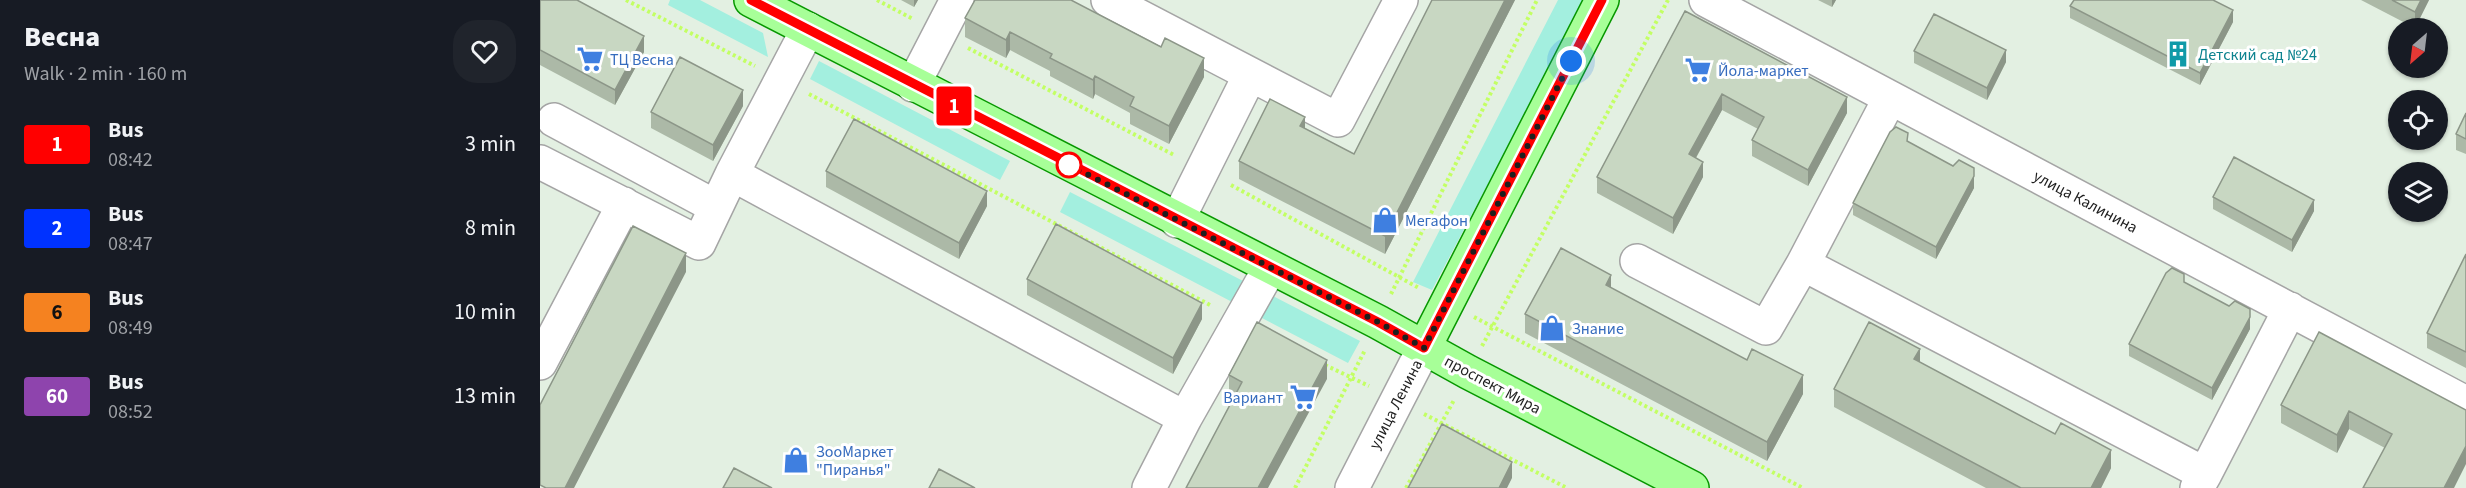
<!DOCTYPE html>
<html lang="en">
<head>
<meta charset="utf-8">
<style>
	:root { --surface:#171b24; --page:#20242c; --text:#f1f3f6; --muted:#9ea1a6 }
	body { margin:0; font-family:"Source Sans 3",sans-serif; background:var(--page); color:var(--text); height:100vh; display:flex; flex-direction:column; font-size:22px; white-space:nowrap }
	* { box-sizing:border-box; margin:0 }
	p { font-size:20px; color:var(--muted) }
	.icon { flex:none; width:33px; height:33px; fill:none; stroke:currentColor; stroke-width:2; stroke-linecap:round; stroke-linejoin:round }
	.map { position:relative; flex:1; overflow:hidden }
	.sheet { display:flex; flex-direction:column; background:var(--surface); width:540px }
	.sheet>* { flex:none }
	.badge { padding:0 12px; border-radius:4px; font-size:21px; line-height:39px }
	.needle { width:39px; rotate:208deg }
	.fabs { position:absolute; left:1848px; top:18px; display:grid; gap:12px }
	.fabs a { display:grid; place-items:center; width:60px; height:60px; border-radius:50%; background:var(--surface); box-shadow:0 2px 4px #0004; font-size:30px }
	.you { position:absolute; width:30px; height:30px; margin:-15px; border:4px solid #fff; border-radius:50%; background:#1a73e8; box-shadow:0 0 0 9px #1a73e833 }
	.map>.badge { position:absolute; translate:-50% -50%; box-shadow:0 0 0 3px #fff }
	.round { display:grid; place-items:center; flex:none; width:63px; height:63px; border-radius:24px; background:var(--page) }
	.headline { display:flex; align-items:center; justify-content:space-between; height:102px; padding:0 24px }
	h1 { font-size:28px; font-weight:800; line-height:45px }
	ul { padding:0; list-style:none }
	li { display:flex; align-items:center; gap:18px; height:84px; padding:0 24px }
	li div { flex:1 }
	li b { display:block; font-size:22px }
	li em { font-style:normal }
	li .badge { min-width:66px; font-weight:700; text-align:center }
	main { display:flex; flex:1; min-height:0 }
	.map>svg:first-child { display:block }
</style>
</head>
<body>
<main>
<section class="sheet">
<div class="headline"><div><h1>Весна</h1><p>Walk · 2 min · 160 m</p></div><a class="round"><svg class="icon" aria-label="heart" viewBox="0 0 24 24"><path d="M12 20l-8-8c-3-5 5-10 8-4 3-6 11-1 8 4z"/></svg></a></div>
<ul>
<li><span class="badge" style="background:#f00;color:#fff">1</span><div><b>Bus</b><p>08:42</p></div><em>3 min</em></li>
<li><span class="badge" style="background:#0032ff;color:#fff">2</span><div><b>Bus</b><p>08:47</p></div><em>8 min</em></li>
<li><span class="badge" style="background:#f58220;color:#111">6</span><div><b>Bus</b><p>08:49</p></div><em>10 min</em></li>
<li><span class="badge" style="background:#8e44ad;color:#fff">60</span><div><b>Bus</b><p>08:52</p></div><em>13 min</em></li>
</ul>
</section>
<div class="map">
<svg width="1926" height="488" viewBox="0 0 1926 488">
	<rect width="100%" height="100%" fill="#e3f0e2"/>
	<path fill="#a3efdf" d="M 130,0 L 160,0 L 223,33 L 228,57 L 128,5 Z
		M 1018,0 L 1045,0 L 892,290 L 873,282 Z
		M 279,61 L 470,161 L 460,180 L 270,79 Z
		M 530,192 L 707,283 L 696,304 L 520,212 Z
		M 731,295 L 820,341 L 808,363 L 720,317 Z"/>
	<g fill="none" stroke-linecap="round" stroke-linejoin="round">
		<g stroke="#a5a5a5" stroke-width="36">
			<path id="minor" d="M 568,0 L 798,120 L 861,0
				M 1166,0 L 1926,403
				M 268,29 L 192,174 L 645,418 L 730,268
				M 373,85 L 417,0
				M 14,120 L 176,207
				M 0,162 L 159,243 L 192,174
				M 637,221 L 710,75
				M 1097,261 L 1226,328 L 1263,264 L 1665,474 L 1657,488
				M 1263,264 L 1350,98
				M 0,363 L 84,204
				M 1665,474 L 1750,309
				M 609,488 L 645,418
				M 812,488 L 884,348"/>
		</g>
		<g stroke="#079700" stroke-width="36">
			<path id="major" d="M 211,0 L 838,322 L 928,372 L 1152,488
				M 884,348 L 1062,0"/>
		</g>
		<path stroke="#c3ff64" stroke-width="4" stroke-dasharray="3 3" stroke-linecap="butt" d="M 86,0 L 215,66
			M 337,0 L 373,19
			M 428,48 L 634,155
			M 269,94 L 672,306
			M 691,185 L 879,288
			M 851,294 L 997,0
			M 934,317 L 1263,488
			M 942,346 L 1128,0
			M 785,365 L 829,386
			M 884,414 L 1027,488
			M 755,488 L 825,350
			M 866,488 L 914,400"/>
		<use href="#minor" stroke="#fff" stroke-width="33"/>
		<use href="#major" stroke="#a7ff98" stroke-width="33"/>
	</g>
	<path fill="#acb9a7" d="M 0,0 L 104,52 L 75,105 L 0,65 Z
		M 361,0 L 378,0 L 374,7 Z
		M 892,0 L 975,0 L 845,254 L 699,179 L 699,161 L 765,128 L 814,154 Z
		M 1278,0 L 1296,0 L 1292,7 Z
		M 1821,0 L 1889,0 L 1875,28 Z
		M 1530,6 L 1693,22 L 1660,85 L 1530,18 Z
		M 1145,11 L 1307,113 L 1268,186 L 1212,156 L 1212,140 L 1218,129 L 1182,110 L 1156,158 L 1163,177 L 1133,234 L 1057,193 L 1057,177 Z
		M 425,18 L 664,77 L 629,144 L 590,124 L 590,113 L 555,94 L 553,99 L 510,76 L 510,71 L 470,50 L 466,58 L 425,37 Z
		M 1374,51 L 1466,62 L 1447,100 L 1374,63 Z
		M 203,106 L 173,161 L 111,128 L 111,112 Z
		M 1926,113 L 1926,154 L 1916,150 L 1916,134 Z
		M 1368,142 L 1434,180 L 1434,188 L 1396,259 L 1313,215 L 1313,203 Z
		M 286,171 L 447,206 L 419,259 L 286,187 Z
		M 1673,197 L 1774,211 L 1752,252 L 1673,209 Z
		M 1926,254 L 1926,368 L 1887,348 L 1887,333 Z
		M 487,279 L 662,319 L 633,374 L 487,295 Z
		M 1644,282 L 1710,329 L 1672,400 L 1589,356 L 1589,344 Z
		M 1071,288 L 1263,394 L 1227,461 L 985,333 L 985,314 Z
		M 1779,332 L 1914,488 L 1845,448 L 1809,429 L 1797,453 L 1741,423 L 1741,405 Z
		M 1380,362 L 1571,468 L 1561,488 L 1446,488 L 1294,407 L 1294,389 Z
		M 689,375 L 787,379 L 695,397 L 689,394 Z"/>
	<path fill="#8c9688" d="M 374,0 L 378,0 L 374,7 Z
		M 965,0 L 975,0 L 845,254 L 845,236 Z
		M 1292,0 L 1296,0 L 1292,7 Z
		M 1881,0 L 1889,0 L 1875,28 L 1875,12 Z
		M 1693,10 L 1693,22 L 1660,85 L 1660,73 Z
		M 470,32 L 470,50 L 466,58 L 466,40 Z
		M 104,36 L 104,52 L 75,105 L 75,90 Z
		M 1466,50 L 1466,62 L 1447,100 L 1447,88 Z
		M 664,58 L 664,77 L 629,144 L 629,126 Z
		M 555,76 L 555,94 L 553,99 L 553,80 Z
		M 203,90 L 203,106 L 173,161 L 173,145 Z
		M 1182,94 L 1182,110 L 1149,170 L 1149,154 Z
		M 1307,97 L 1307,113 L 1268,186 L 1268,170 Z
		M 765,117 L 765,135 L 760,126 Z
		M 1163,162 L 1163,177 L 1133,234 L 1133,218 Z
		M 1434,168 L 1434,188 L 1396,259 L 1396,247 Z
		M 447,191 L 447,206 L 419,259 L 419,243 Z
		M 1774,200 L 1774,211 L 1752,252 L 1752,240 Z
		M 146,253 L 146,272 L 34,488 L 25,488 Z
		M 1071,275 L 1071,293 L 1066,285 Z
		M 662,303 L 662,319 L 633,374 L 633,358 Z
		M 1710,309 L 1710,329 L 1672,400 L 1672,388 Z
		M 1380,349 L 1380,367 L 1374,359 Z
		M 787,360 L 787,379 L 728,488 L 718,488 Z
		M 1263,375 L 1263,394 L 1227,461 L 1227,442 Z
		M 1809,411 L 1809,429 L 1797,453 L 1797,435 Z
		M 1926,446 L 1926,464 L 1914,488 L 1904,488 Z
		M 1571,450 L 1571,468 L 1561,488 L 1551,488 Z
		M 972,462 L 972,478 L 967,488 L 959,488 Z"/>
	<path fill="#c8d7c2" stroke="#8c9688" stroke-width="1.5" d="M 0,0 L 37,0 L 104,36 L 75,90 L 0,50 Z
		M 435,0 L 531,0 L 621,47 L 625,38 L 664,58 L 629,126 L 590,106 L 594,97 L 555,76 L 553,80 L 510,58 L 512,54 L 470,32 L 466,40 L 425,18 Z
		M 892,0 L 965,0 L 845,236 L 699,161 L 730,99 L 765,117 L 760,126 L 814,154 Z
		M 1534,0 L 1673,0 L 1693,10 L 1660,73 L 1530,6 Z
		M 1852,0 L 1881,0 L 1875,12 Z
		M 1145,11 L 1307,97 L 1268,170 L 1212,140 L 1224,117 L 1182,94 L 1149,154 L 1163,162 L 1133,218 L 1057,177 Z
		M 1394,14 L 1466,50 L 1447,88 L 1374,51 Z
		M 140,57 L 203,90 L 173,145 L 111,112 Z
		M 1926,113 L 1926,139 L 1916,134 Z
		M 314,119 L 447,191 L 419,243 L 286,171 Z
		M 1356,127 L 1368,133 L 1367,141 L 1413,166 L 1419,160 L 1434,168 L 1434,176 L 1396,247 L 1313,203 L 1350,132 Z
		M 1694,157 L 1774,200 L 1752,240 L 1673,197 Z
		M 516,224 L 662,303 L 633,358 L 487,279 Z
		M 93,226 L 146,253 L 25,488 L 6,488 L 0,485 L 0,405 Z
		M 1021,248 L 1071,275 L 1066,285 L 1207,360 L 1212,349 L 1263,375 L 1227,442 L 985,314 Z
		M 1926,254 L 1926,352 L 1887,333 Z
		M 1632,268 L 1644,274 L 1644,282 L 1689,306 L 1695,301 L 1710,309 L 1710,317 L 1672,388 L 1589,344 L 1626,273 Z
		M 717,322 L 787,360 L 718,488 L 646,488 L 702,382 L 689,375 Z
		M 1329,322 L 1380,349 L 1374,359 L 1515,434 L 1521,423 L 1571,450 L 1551,488 L 1481,488 L 1294,389 Z
		M 1779,332 L 1926,410 L 1926,446 L 1904,488 L 1823,488 L 1852,434 L 1809,411 L 1797,435 L 1741,405 Z
		M 902,424 L 972,462 L 959,488 L 868,488 Z
		M 194,468 L 232,488 L 183,488 Z
		M 399,469 L 435,488 L 389,488 Z"/>
	<g fill="none" stroke-linecap="round" stroke-linejoin="round">
		<g stroke="#fff" stroke-width="14">
			<path id="line" d="M 211,0 L 838,322 L 884,348 L 1062,0"/>
		</g>
		<use href="#line" stroke="#f00" stroke-width="9"/>
		<path stroke="#1e1e1e" stroke-width="6" stroke-dasharray="0 10.8" d="M 529,165 L 838,322 L 884,348 L 1031,61"/>
	</g>
	<defs>
		<g id="building-bare" transform="scale(2.07)"><path d="M-4-6H4V6H1V3H-1V6H-4ZM-2.5-4.3h1.7v1.8h-1.7ZM.8-4.3h1.7v1.8H.8ZM-2.5-1h1.7V.8h-1.7ZM.8-1h1.7V.8H.8Z" fill="#0f9aa8" stroke="#fff" stroke-width="2.5" paint-order="stroke"/></g>
		<g id="supermarket-bare" transform="scale(2.07)"><path d="M-6-5.5h2.5l.6 2H6L4.5 2H-2.5L-4.4-4H-6ZM-1.5 3.2a1.3 1.3 0 1 0 .1 0ZM3 3.2a1.3 1.3 0 1 0 .1 0Z" fill="#3f7fe0" stroke="#fff" stroke-width="2.5" paint-order="stroke"/></g>
		<g id="shop-bare" transform="scale(2.07)"><path d="M-5-2.5h2.3a2.7 3.5 0 0 1 5.4 0H5L5.5 6h-11ZM-1.5-2.5h3a1.5 2.3 0 0 0-3 0Z" fill="#3f7fe0" stroke="#fff" stroke-width="2.5" paint-order="stroke"/></g>
	</defs>
	<g fill-rule="evenodd">
		<use href="#building-bare" x="1638" y="54"/>
		<use href="#supermarket-bare" x="50" y="59"/>
		<use href="#supermarket-bare" x="1158" y="70"/>
		<use href="#shop-bare" x="845" y="220"/>
		<use href="#shop-bare" x="1012" y="328"/>
		<use href="#supermarket-bare" x="763" y="397"/>
		<use href="#shop-bare" x="256" y="460"/>
	</g>
	<circle fill="#fff" stroke="#f00" stroke-width="3" cx="529" cy="165" r="12"/>
	<g text-anchor="middle" stroke-width="6" stroke-linejoin="round" paint-order="stroke">
		<g font-size="16" fill="#0d838f" stroke="#fff" text-anchor="start">
			<text x="1658" y="60">Детский сад №24</text>
		</g>
		<g font-size="16" fill="#366cbe" stroke="#fff" text-anchor="start">
			<text x="70" y="65">ТЦ Весна</text>
			<text x="1178" y="76">Йола-маркет</text>
			<text x="865" y="226">Мегафон</text>
			<text x="1032" y="334">Знание</text>
			<text x="743" y="403" text-anchor="end">Вариант</text>
			<text x="276" y="457">ЗооМаркет<tspan x="276" dy="18">"Пиранья"</tspan></text>
		</g>
		<g font-size="16" fill="#1e1e1e" stroke="#fff">
			<text transform="translate(1546 201) rotate(28)" y="6">улица Калинина</text>
			<text transform="translate(953 384) rotate(28)" y="6">проспект Мира</text>
			<text transform="translate(855 404) rotate(-63)" y="6">улица Ленина</text>
		</g>
	</g>
</svg>
<div class="fabs">
<a><svg class="needle" viewBox="-14 -14 28 28"><path d="M0-13l5 13h-10z" fill="#e53935"/><path d="M0 13l5-13h-10z" fill="#9ea1a6"/></svg></a>
<a><svg class="icon" aria-label="locate" viewBox="0 0 24 24"><circle cx="12" cy="12" r="6"/><path d="M12 2v4M12 18v4M2 12h4M18 12h4"/></svg></a>
<a><svg class="icon" aria-label="layers" viewBox="0 0 24 24"><path d="M12 4l9 5-9 5-9-5zM3 14l9 5 9-5"/></svg></a>
</div>
<div class="you" style="left:1031px;top:61px"></div>
<b class="badge" style="left:414px;top:106px;background:#f00;color:#fff">1</b>
</div>
</main>
</body>
</html>
